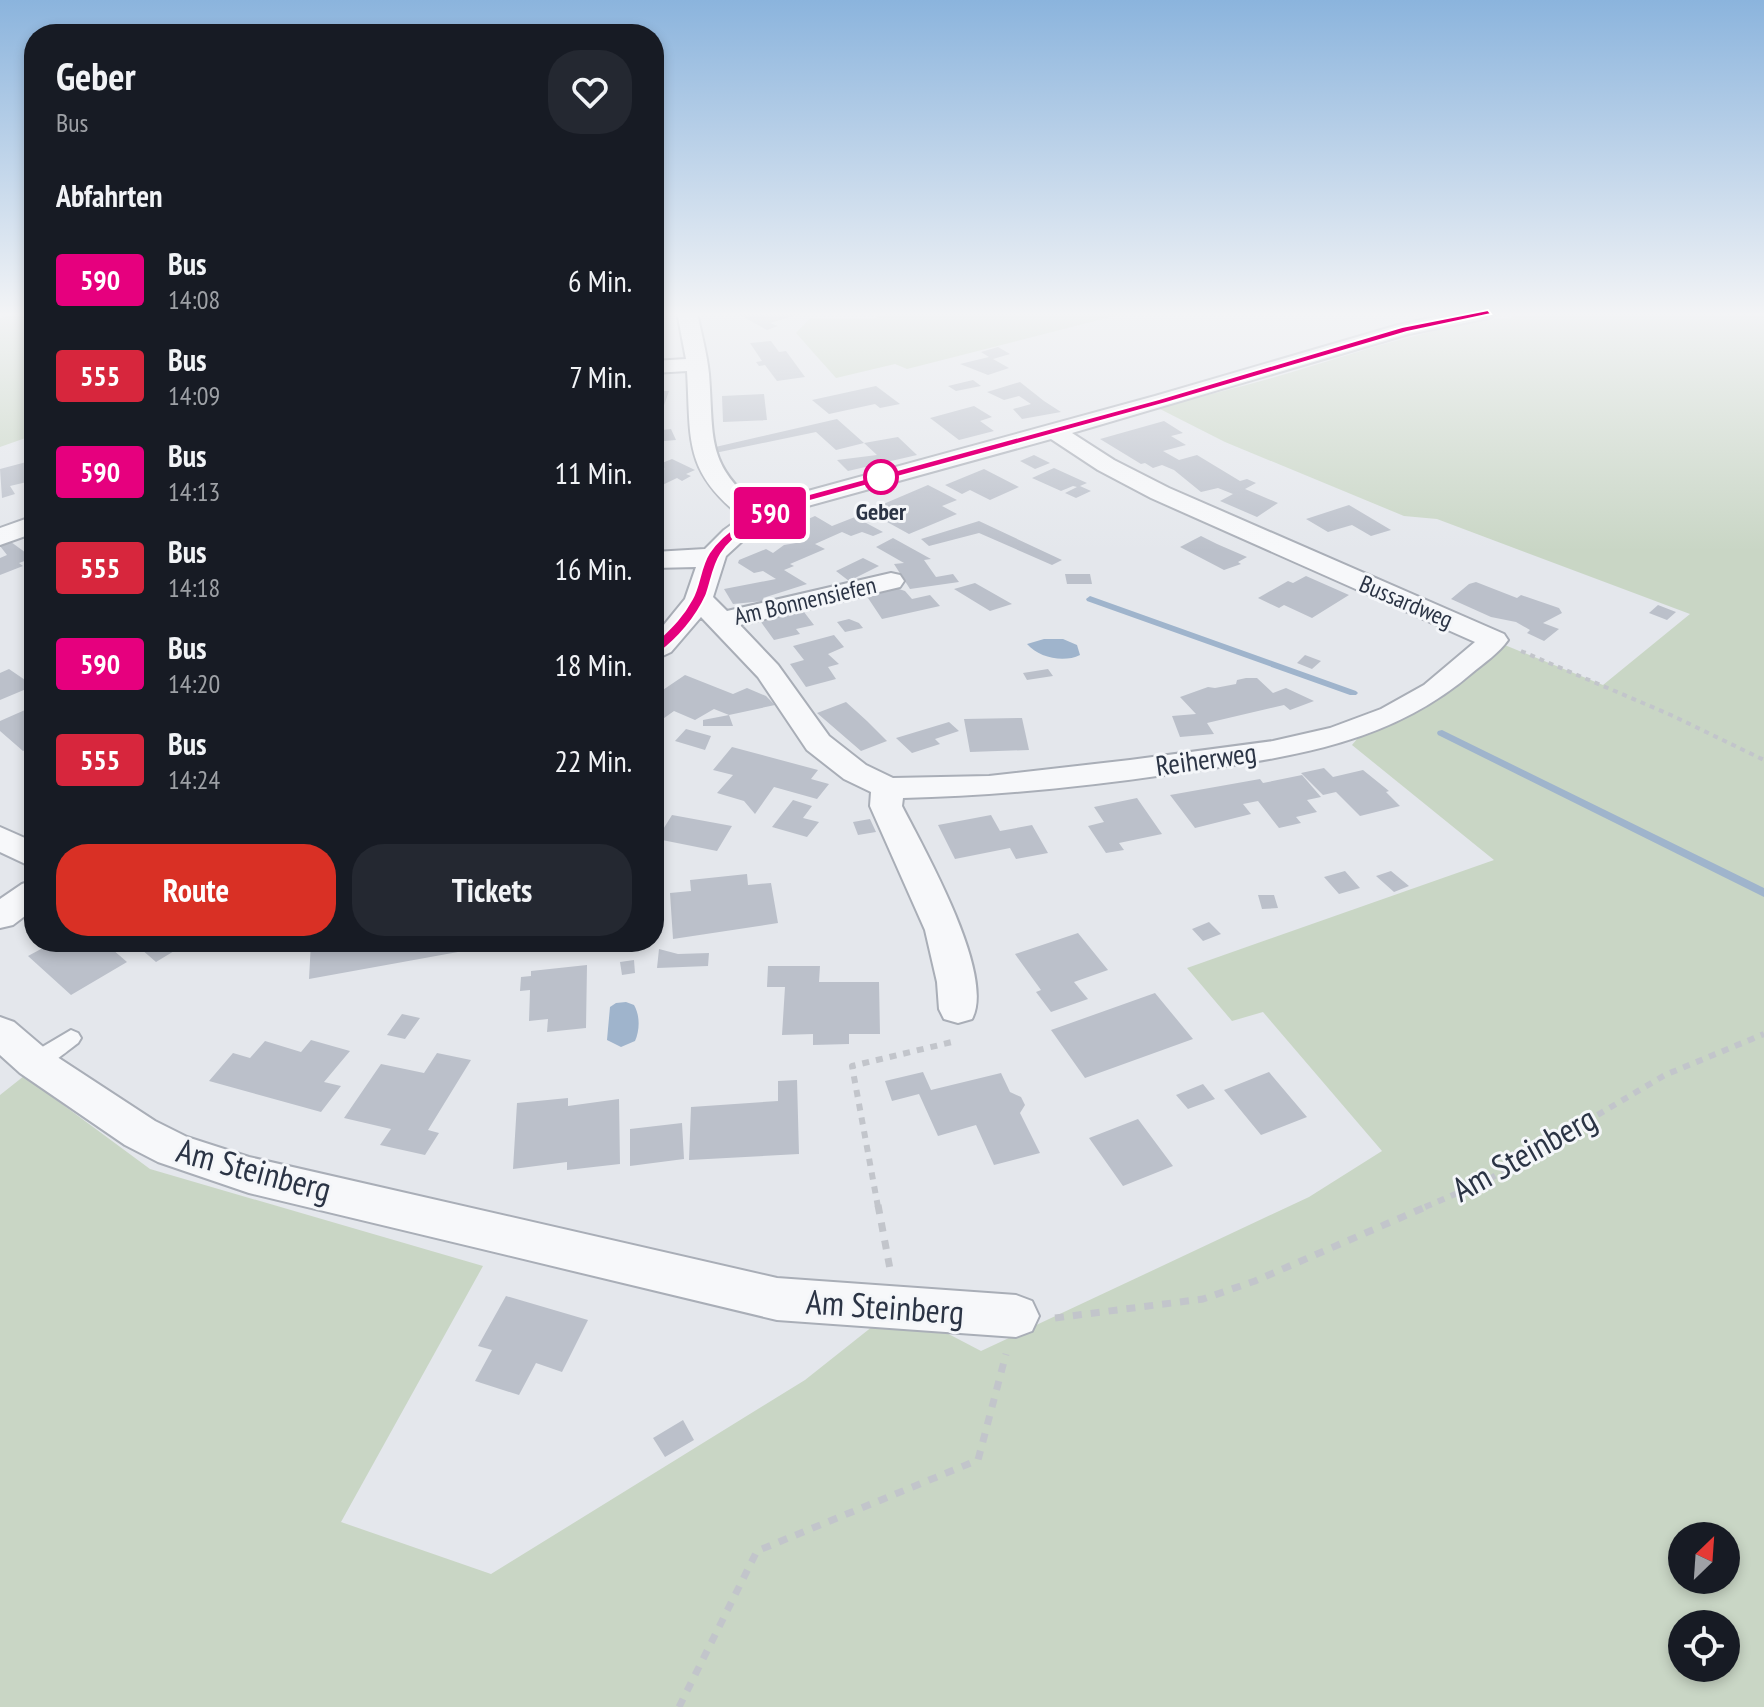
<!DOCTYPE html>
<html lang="de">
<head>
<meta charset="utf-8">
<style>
	:root { --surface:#171b24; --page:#242831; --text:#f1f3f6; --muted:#9ea1a6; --accent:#d93025 }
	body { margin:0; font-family:"PT Sans Narrow",sans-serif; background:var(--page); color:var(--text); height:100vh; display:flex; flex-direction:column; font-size:30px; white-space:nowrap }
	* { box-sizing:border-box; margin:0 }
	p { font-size:26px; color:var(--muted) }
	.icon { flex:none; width:44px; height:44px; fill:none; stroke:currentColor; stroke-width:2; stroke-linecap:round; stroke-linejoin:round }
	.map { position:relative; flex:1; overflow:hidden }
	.side { position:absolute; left:24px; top:24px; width:640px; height:928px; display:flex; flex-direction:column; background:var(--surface); border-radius:32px; box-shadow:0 4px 12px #0003 }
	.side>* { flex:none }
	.badge { padding:0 16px; border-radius:6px; font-size:28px; line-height:52px }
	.needle { width:52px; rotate:25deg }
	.fabs { position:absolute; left:1668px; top:1522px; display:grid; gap:16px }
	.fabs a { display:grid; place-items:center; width:72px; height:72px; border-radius:50%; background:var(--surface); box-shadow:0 4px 12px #0003; font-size:40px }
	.map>.badge { position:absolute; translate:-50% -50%; box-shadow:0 0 0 4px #fff }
	h2 { padding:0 32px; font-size:30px; line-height:72px }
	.round { display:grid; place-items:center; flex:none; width:84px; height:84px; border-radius:32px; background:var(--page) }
	.summary { display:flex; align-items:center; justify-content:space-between; height:136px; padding:0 32px }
	h1 { font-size:38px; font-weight:700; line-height:60px }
	.cta { display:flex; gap:16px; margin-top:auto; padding:16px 32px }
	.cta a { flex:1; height:92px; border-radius:32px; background:var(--accent); color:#fff; font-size:32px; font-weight:700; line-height:92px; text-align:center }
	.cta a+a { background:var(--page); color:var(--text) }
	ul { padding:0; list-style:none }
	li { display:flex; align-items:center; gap:24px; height:96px; padding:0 32px }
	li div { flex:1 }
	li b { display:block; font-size:30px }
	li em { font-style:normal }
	li .badge { min-width:88px; font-weight:700; text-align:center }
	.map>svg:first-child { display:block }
</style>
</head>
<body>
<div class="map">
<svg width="1764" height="1707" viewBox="0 0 1764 1707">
	<rect width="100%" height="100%" fill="#e4e7ec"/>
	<path fill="#c9d6c5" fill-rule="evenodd" d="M 27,312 L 34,312 L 34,435 L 0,447 L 0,318 Z
		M 895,312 L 1130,312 L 907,369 L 895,364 L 836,378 L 796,333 L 810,318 L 871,319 Z
		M 1560,314 L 1764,315 L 1764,1707 L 0,1707 L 0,1095 L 24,1076 L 150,1169 L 483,1266 L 341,1522 L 491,1574 L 805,1380 L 897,1307 L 981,1351 L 1309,1197 L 1382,1151 L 1263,1012 L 1232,1021 L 1187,968 L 1494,860 L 1352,745 L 1367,727 L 1495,641 L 1603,685 L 1690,614 L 1437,519 L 1404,516 L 1225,442 L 1158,408 C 1202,396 1246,386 1289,373 C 1379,346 1464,316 1560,314 ZM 1682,1536 L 1726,1536 L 1726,1580 L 1682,1580 ZM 1682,1624 L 1726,1624 L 1726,1668 L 1682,1668 Z"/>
	<path fill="#9fb4cc" d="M 1044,639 L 1063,639 L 1077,645 L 1080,655 C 1064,663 1039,658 1027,644 Z
		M 626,1002 L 634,1005 C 640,1015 640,1030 635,1041 L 621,1047 L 607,1040 L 610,1007 L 616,1003 Z"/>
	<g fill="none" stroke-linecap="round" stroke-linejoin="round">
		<path fill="#9fb4cc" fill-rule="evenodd" d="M 1090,596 L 1356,691 L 1358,693 L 1356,695 L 1350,695 L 1087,601 L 1086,599 Z
			M 1442,730 L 1764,888 L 1764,897 L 1438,735 L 1437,733 L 1438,731 Z"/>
	</g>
	<path fill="#bbc0ca" d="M 734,312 L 803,312 L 803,313 L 770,323 L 778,326 L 767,330 Z
		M 771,341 L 779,352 L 786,351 L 805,377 L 777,381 L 765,365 L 759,366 L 756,362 L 762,361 L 750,343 Z
		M 998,347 L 1010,354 L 993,359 L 1009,368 L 988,375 L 960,364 L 989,357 L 981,352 Z
		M 973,380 L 981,386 L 956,391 L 948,386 Z
		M 1020,382 L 1044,401 L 1061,412 L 1022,419 L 1013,409 L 1031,404 L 1019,396 L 1004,400 L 987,392 Z
		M 876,386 L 900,404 L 880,408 L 875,404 L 829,414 L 812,400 Z
		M 654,391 L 669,391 L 661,414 L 654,414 Z
		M 764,394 L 767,420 L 723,422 L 722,396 Z
		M 974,406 L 992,417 L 980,421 L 994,431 L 959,440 L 930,418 Z
		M 837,419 L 864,443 L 836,450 L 816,432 L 715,453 L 711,448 Z
		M 1164,421 L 1183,433 L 1171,436 L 1186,445 L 1163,451 L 1179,460 L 1197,455 L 1240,481 L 1247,479 L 1256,483 L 1245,489 L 1278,503 L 1257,517 L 1220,501 L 1233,494 L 1218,488 L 1201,492 L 1174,470 L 1162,465 L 1153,468 L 1145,463 L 1141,464 L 1100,439 Z
		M 671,429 L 676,440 L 654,442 L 654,431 Z
		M 898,437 L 917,455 L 848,471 L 837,460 L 877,455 L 864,443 Z
		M 1034,455 L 1050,463 L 1035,469 L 1020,461 Z
		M 672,459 L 695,470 L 686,474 L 691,476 L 682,481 L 677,478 L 654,489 L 654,474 L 665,469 L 657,465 Z
		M 34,460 L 34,485 L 31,481 L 10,486 L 15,494 L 2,498 L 0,469 Z
		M 1054,468 L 1087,483 L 1080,486 L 1091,491 L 1076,498 L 1065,493 L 1077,487 L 1073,486 L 1061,491 L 1032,478 Z
		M 984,469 L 1019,487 L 990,500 L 970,490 L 962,494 L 945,485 Z
		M 928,485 L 957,500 L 942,506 L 957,514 L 909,534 L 867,511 Z
		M 1349,505 L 1391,530 L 1371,536 L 1352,525 L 1328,532 L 1306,519 Z
		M 815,516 L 832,526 L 855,517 L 883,532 L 873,536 L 862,532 L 851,536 L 842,532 L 815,544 L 825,549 L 790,564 L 794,566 L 784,570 L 807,584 L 763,598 L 765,601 L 733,604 L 724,589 L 776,579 L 763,571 L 754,573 L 738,563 L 739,560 L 766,549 L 773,553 L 784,545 L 796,543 L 784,536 L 793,532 L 787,528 Z
		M 979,521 L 1062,560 L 1052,565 L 979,533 L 929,546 L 921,539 Z
		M 1201,536 L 1217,544 L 1247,557 L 1238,562 L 1241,564 L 1224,570 L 1180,547 Z
		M 893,538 L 931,559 L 924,560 L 936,577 L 953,574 L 959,582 L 910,589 L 894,564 L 904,563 L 876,547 Z
		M 11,542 L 33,558 L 19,563 L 23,566 L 0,575 L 0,558 L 7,555 L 0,546 Z
		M 863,558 L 879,566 L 849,581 L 836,571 Z
		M 1065,574 L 1090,574 L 1092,584 L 1067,584 Z
		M 1306,576 L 1349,595 L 1312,618 L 1284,605 L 1279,608 L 1258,598 L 1288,581 L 1293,583 Z
		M 1476,582 L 1517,598 L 1521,595 L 1559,608 L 1562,613 L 1543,623 L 1559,629 L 1544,641 L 1527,633 L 1530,630 L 1516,622 L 1491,617 L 1451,599 L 1469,584 Z
		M 975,583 L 1012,604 L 990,611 L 954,589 Z
		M 896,588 L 905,591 L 912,599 L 930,595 L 940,606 L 882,619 L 866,595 Z
		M 1658,605 L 1676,612 L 1667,620 L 1649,613 Z
		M 804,612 L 814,625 L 796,629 L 800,634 L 774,640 L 761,622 Z
		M 849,619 L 859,623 L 863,628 L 845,632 L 837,622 Z
		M 834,635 L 844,647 L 828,654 L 839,664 L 828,667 L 836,679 L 806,687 L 790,664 L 804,660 L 793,646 Z
		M 1305,655 L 1321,661 L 1312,669 L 1297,663 Z
		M 9,669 L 28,682 L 34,680 L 34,690 L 31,687 L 0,700 L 0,673 Z
		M 1048,669 L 1053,676 L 1027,680 L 1023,673 Z
		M 685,675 L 733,694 L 747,688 L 766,696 L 775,705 L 729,715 L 714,709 L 695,720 L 674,711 L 660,721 L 654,718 L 654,696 Z
		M 1246,678 L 1257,678 L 1273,693 L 1286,688 L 1314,701 L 1290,710 L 1284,705 L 1207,723 L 1214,734 L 1180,737 L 1172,716 L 1196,714 L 1180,697 L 1208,687 L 1215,688 L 1236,684 L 1237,680 Z
		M 846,702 L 867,721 L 887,741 L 861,751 L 817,713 Z
		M 34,706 L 34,746 L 23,751 L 0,731 L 0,721 Z
		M 729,715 L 733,726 L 703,726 L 703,720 Z
		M 1022,718 L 1029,750 L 970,752 L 964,719 Z
		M 949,722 L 959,731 L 935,739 L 940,744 L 912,753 L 896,738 Z
		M 686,729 L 711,736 L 705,750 L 675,741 Z
		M 732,747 L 818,770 L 811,779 L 829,784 L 817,799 L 774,787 L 755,814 L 744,801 L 717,793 L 733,775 L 713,770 Z
		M 1324,768 L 1333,777 L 1363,770 L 1389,791 L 1386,792 L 1400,806 L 1360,816 L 1336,792 L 1323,795 L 1301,773 Z
		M 1302,775 L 1321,797 L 1307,800 L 1317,812 L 1296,817 L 1301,823 L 1279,828 L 1258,801 L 1243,804 L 1251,814 L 1195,828 L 1170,795 L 1260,779 L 1263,783 Z
		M 1137,798 L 1162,834 L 1119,843 L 1124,850 L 1106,853 L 1088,826 L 1104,822 L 1094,807 Z
		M 793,800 L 812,806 L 803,818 L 819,822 L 807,837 L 772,827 Z
		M 672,815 L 732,826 L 717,851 L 657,839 Z
		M 991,815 L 1000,831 L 1032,825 L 1048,853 L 1016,859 L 1010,848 L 955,859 L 938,825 Z
		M 870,819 L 876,832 L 858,835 L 853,822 Z
		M 1345,871 L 1360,888 L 1339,894 L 1324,877 Z
		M 1391,871 L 1409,886 L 1394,892 L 1376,876 Z
		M 747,874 L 748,885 L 771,883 L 778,923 L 673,939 L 670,893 L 691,891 L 690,880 Z
		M 1258,895 L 1274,895 L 1278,908 L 1262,909 Z
		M 1209,922 L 1221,934 L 1203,941 L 1192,929 Z
		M 1078,933 L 1108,970 L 1074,982 L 1088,999 L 1051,1012 L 1036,992 L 1041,990 L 1015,954 Z
		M 54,942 L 104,942 L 127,962 L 71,995 L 28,956 Z
		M 133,942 L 189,942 L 156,962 Z
		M 311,942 L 469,942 L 469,950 L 309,979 Z
		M 659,949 L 678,954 L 709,953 L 708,966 L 657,968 Z
		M 634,960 L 635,973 L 622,975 L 620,962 Z
		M 587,965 L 586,1028 L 547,1032 L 548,1019 L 529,1021 L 530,990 L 520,991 L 521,977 L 531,976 L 531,971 Z
		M 768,966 L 820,966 L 819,982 L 879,982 L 880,1034 L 849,1034 L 849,1044 L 813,1045 L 813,1034 L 782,1035 L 785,987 L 767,987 Z
		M 1155,993 L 1193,1039 L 1085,1078 L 1051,1030 Z
		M 402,1014 L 420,1018 L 405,1039 L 387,1035 Z
		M 311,1040 L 350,1051 L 324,1082 L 341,1086 L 321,1112 L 209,1081 L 233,1053 L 250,1058 L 265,1041 L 301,1052 Z
		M 437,1053 L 471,1060 L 428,1130 L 439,1133 L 425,1155 L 380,1145 L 391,1129 L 344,1118 L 381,1064 L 424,1073 Z
		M 923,1072 L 931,1090 L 1001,1073 L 1010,1092 L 1021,1097 L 1025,1105 L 1020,1113 L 1040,1153 L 994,1165 L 976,1125 L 938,1136 L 919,1094 L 892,1101 L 885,1081 Z
		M 1269,1072 L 1307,1117 L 1261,1135 L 1224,1090 Z
		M 797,1080 L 799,1154 L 689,1160 L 691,1107 L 778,1101 L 778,1081 Z
		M 1203,1084 L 1215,1099 L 1188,1109 L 1176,1095 Z
		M 568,1098 L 568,1106 L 619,1099 L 620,1164 L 567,1170 L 567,1162 L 513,1169 L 517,1103 Z
		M 1138,1119 L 1173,1166 L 1123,1186 L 1089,1138 Z
		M 682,1123 L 684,1159 L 630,1166 L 630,1129 Z
		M 506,1296 L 588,1320 L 562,1372 L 536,1363 L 519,1395 L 475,1381 L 492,1350 L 478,1346 Z
		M 683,1420 L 694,1440 L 665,1457 L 653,1438 Z"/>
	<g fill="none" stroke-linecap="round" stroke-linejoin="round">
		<g stroke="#a9aeb7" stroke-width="4">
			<path id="lane" d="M 71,1030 L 78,1033 L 81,1038 L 78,1043 C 64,1053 44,1073 27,1068 L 24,1062 L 27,1056 Z"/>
		</g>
		<g stroke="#a9aeb7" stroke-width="4">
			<path id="street" d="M 677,312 L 697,312 C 701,333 707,353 709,374 C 714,438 705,465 761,508 L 786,497 L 1155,396 L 1398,325 L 1458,312 L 1498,312 L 1489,318 L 1409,334 L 1072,433 L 1114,460 L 1169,488 L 1504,634 L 1508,640 C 1499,653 1484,663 1472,673 C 1385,748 1280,758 1171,774 C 1082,787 993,796 903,798 L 902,806 C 924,849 996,975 972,1019 L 958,1023 L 944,1019 L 939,1009 L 937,982 L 925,930 L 870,806 L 871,792 L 844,779 L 807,750 L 758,677 L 701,617 L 671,652 L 654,660 L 654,637 L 685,599 L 696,567 L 654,568 L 654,552 L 705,549 L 724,530 L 742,517 C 683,471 691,439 687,371 L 654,373 L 654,361 L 686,359 ZM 1051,439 L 1098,470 L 1151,498 L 1475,642 L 1424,685 L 1381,709 L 1330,728 L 1273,741 L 1130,760 L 989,776 L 893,778 L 866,765 L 829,736 L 778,665 L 740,625 L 900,587 L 904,581 L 900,575 L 891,573 L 727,611 L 713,597 L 726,556 L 751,533 L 782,516 L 804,507 Z
				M 34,516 L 34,533 L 0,545 L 0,528 Z
				M 0,827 L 34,842 L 34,868 L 0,852 Z
				M 34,880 L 34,909 L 13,925 L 0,928 L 0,899 L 22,884 Z
				M 0,1017 L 14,1022 L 48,1051 L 155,1121 L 187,1137 L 249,1157 L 777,1278 L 1016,1295 L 1032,1301 L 1039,1316 L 1032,1331 L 1016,1337 L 777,1320 L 249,1193 L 158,1162 L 125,1145 L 20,1073 L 0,1055 Z"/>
		</g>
		<path stroke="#c2c5cb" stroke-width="4" stroke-dasharray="5 5" stroke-linecap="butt" d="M 1521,651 L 1671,715 L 1764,760"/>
		<path stroke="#c2c5cb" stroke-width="6" stroke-dasharray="7 7" stroke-linecap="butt" d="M 878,1207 L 852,1066 L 952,1042
			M 1425,1207 L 1486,1181 L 1665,1075 L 1764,1034"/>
		<path stroke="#c2c5cb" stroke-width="7" stroke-dasharray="9 9" stroke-linecap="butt" d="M 878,1205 L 890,1269
			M 1055,1318 L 1203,1299 L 1255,1281 L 1430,1205
			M 679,1707 L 757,1551 L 978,1460 L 1006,1354"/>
		<use href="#lane" fill="#f7f8fa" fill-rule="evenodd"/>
		<use href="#street" fill="#f7f8fa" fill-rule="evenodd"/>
	</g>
	<linearGradient id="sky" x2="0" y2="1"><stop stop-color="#8bb4dd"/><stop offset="0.57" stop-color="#f3f4f6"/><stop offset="1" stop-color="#f3f4f6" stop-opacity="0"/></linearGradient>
	<rect width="1764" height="551" fill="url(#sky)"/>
	<path fill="#e6007e" stroke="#fff" stroke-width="2" d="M 1488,310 L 1491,314 L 1407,332 L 1166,403 L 799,504 C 772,516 738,528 721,554 C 713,566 711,583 706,596 C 696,618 678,639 659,653 L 647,651 C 664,633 679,623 692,599 C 700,585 700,567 709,553 C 727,525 762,512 791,499 L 1159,399 L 1402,327 Z"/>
	<circle fill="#fff" stroke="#e6007e" stroke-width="4" cx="881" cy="477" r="16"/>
	<g text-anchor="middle" stroke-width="6" stroke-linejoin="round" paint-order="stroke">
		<g font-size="24" font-weight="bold" fill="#2b3445" stroke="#f4f6f9">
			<text x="881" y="520">Geber</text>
		</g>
		<g font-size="24" fill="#2b3445" stroke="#f4f6f9">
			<text transform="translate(805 601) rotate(-13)" y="8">Am Bonnensiefen</text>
			<text transform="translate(1406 602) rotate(23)" y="8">Bussardweg</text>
		</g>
		<g font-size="28" fill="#2b3445" stroke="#f4f6f9">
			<text transform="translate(1206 759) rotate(-8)" y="10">Reiherweg</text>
		</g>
		<g font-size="34" fill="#2b3445" stroke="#f4f6f9">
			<text transform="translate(1524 1154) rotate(-29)" y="12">Am Steinberg</text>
			<text transform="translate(254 1170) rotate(15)" y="12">Am Steinberg</text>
			<text transform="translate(885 1307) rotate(4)" y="12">Am Steinberg</text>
		</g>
	</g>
</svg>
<div class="fabs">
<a><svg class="needle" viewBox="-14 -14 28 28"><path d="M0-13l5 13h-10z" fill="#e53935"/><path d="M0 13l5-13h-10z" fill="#9ea1a6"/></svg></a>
<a><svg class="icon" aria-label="locate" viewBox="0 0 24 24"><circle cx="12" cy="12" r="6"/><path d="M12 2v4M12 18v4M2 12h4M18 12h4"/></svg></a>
</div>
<b class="badge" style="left:770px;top:513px;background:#e6007e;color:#fff">590</b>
<section class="side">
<div class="summary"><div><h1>Geber</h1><p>Bus</p></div><a class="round"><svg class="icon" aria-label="heart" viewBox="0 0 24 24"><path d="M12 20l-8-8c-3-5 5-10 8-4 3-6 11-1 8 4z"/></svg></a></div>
<h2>Abfahrten</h2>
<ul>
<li><span class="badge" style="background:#e6007e;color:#fff">590</span><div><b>Bus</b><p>14:08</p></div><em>6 Min.</em></li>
<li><span class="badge" style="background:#d7263d;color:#fff">555</span><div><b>Bus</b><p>14:09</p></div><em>7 Min.</em></li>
<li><span class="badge" style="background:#e6007e;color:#fff">590</span><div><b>Bus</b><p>14:13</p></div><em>11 Min.</em></li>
<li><span class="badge" style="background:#d7263d;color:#fff">555</span><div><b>Bus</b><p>14:18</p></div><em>16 Min.</em></li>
<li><span class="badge" style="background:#e6007e;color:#fff">590</span><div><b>Bus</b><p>14:20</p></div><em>18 Min.</em></li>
<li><span class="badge" style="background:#d7263d;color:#fff">555</span><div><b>Bus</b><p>14:24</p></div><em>22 Min.</em></li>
</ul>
<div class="cta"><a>Route</a><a>Tickets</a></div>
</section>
</div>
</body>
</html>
